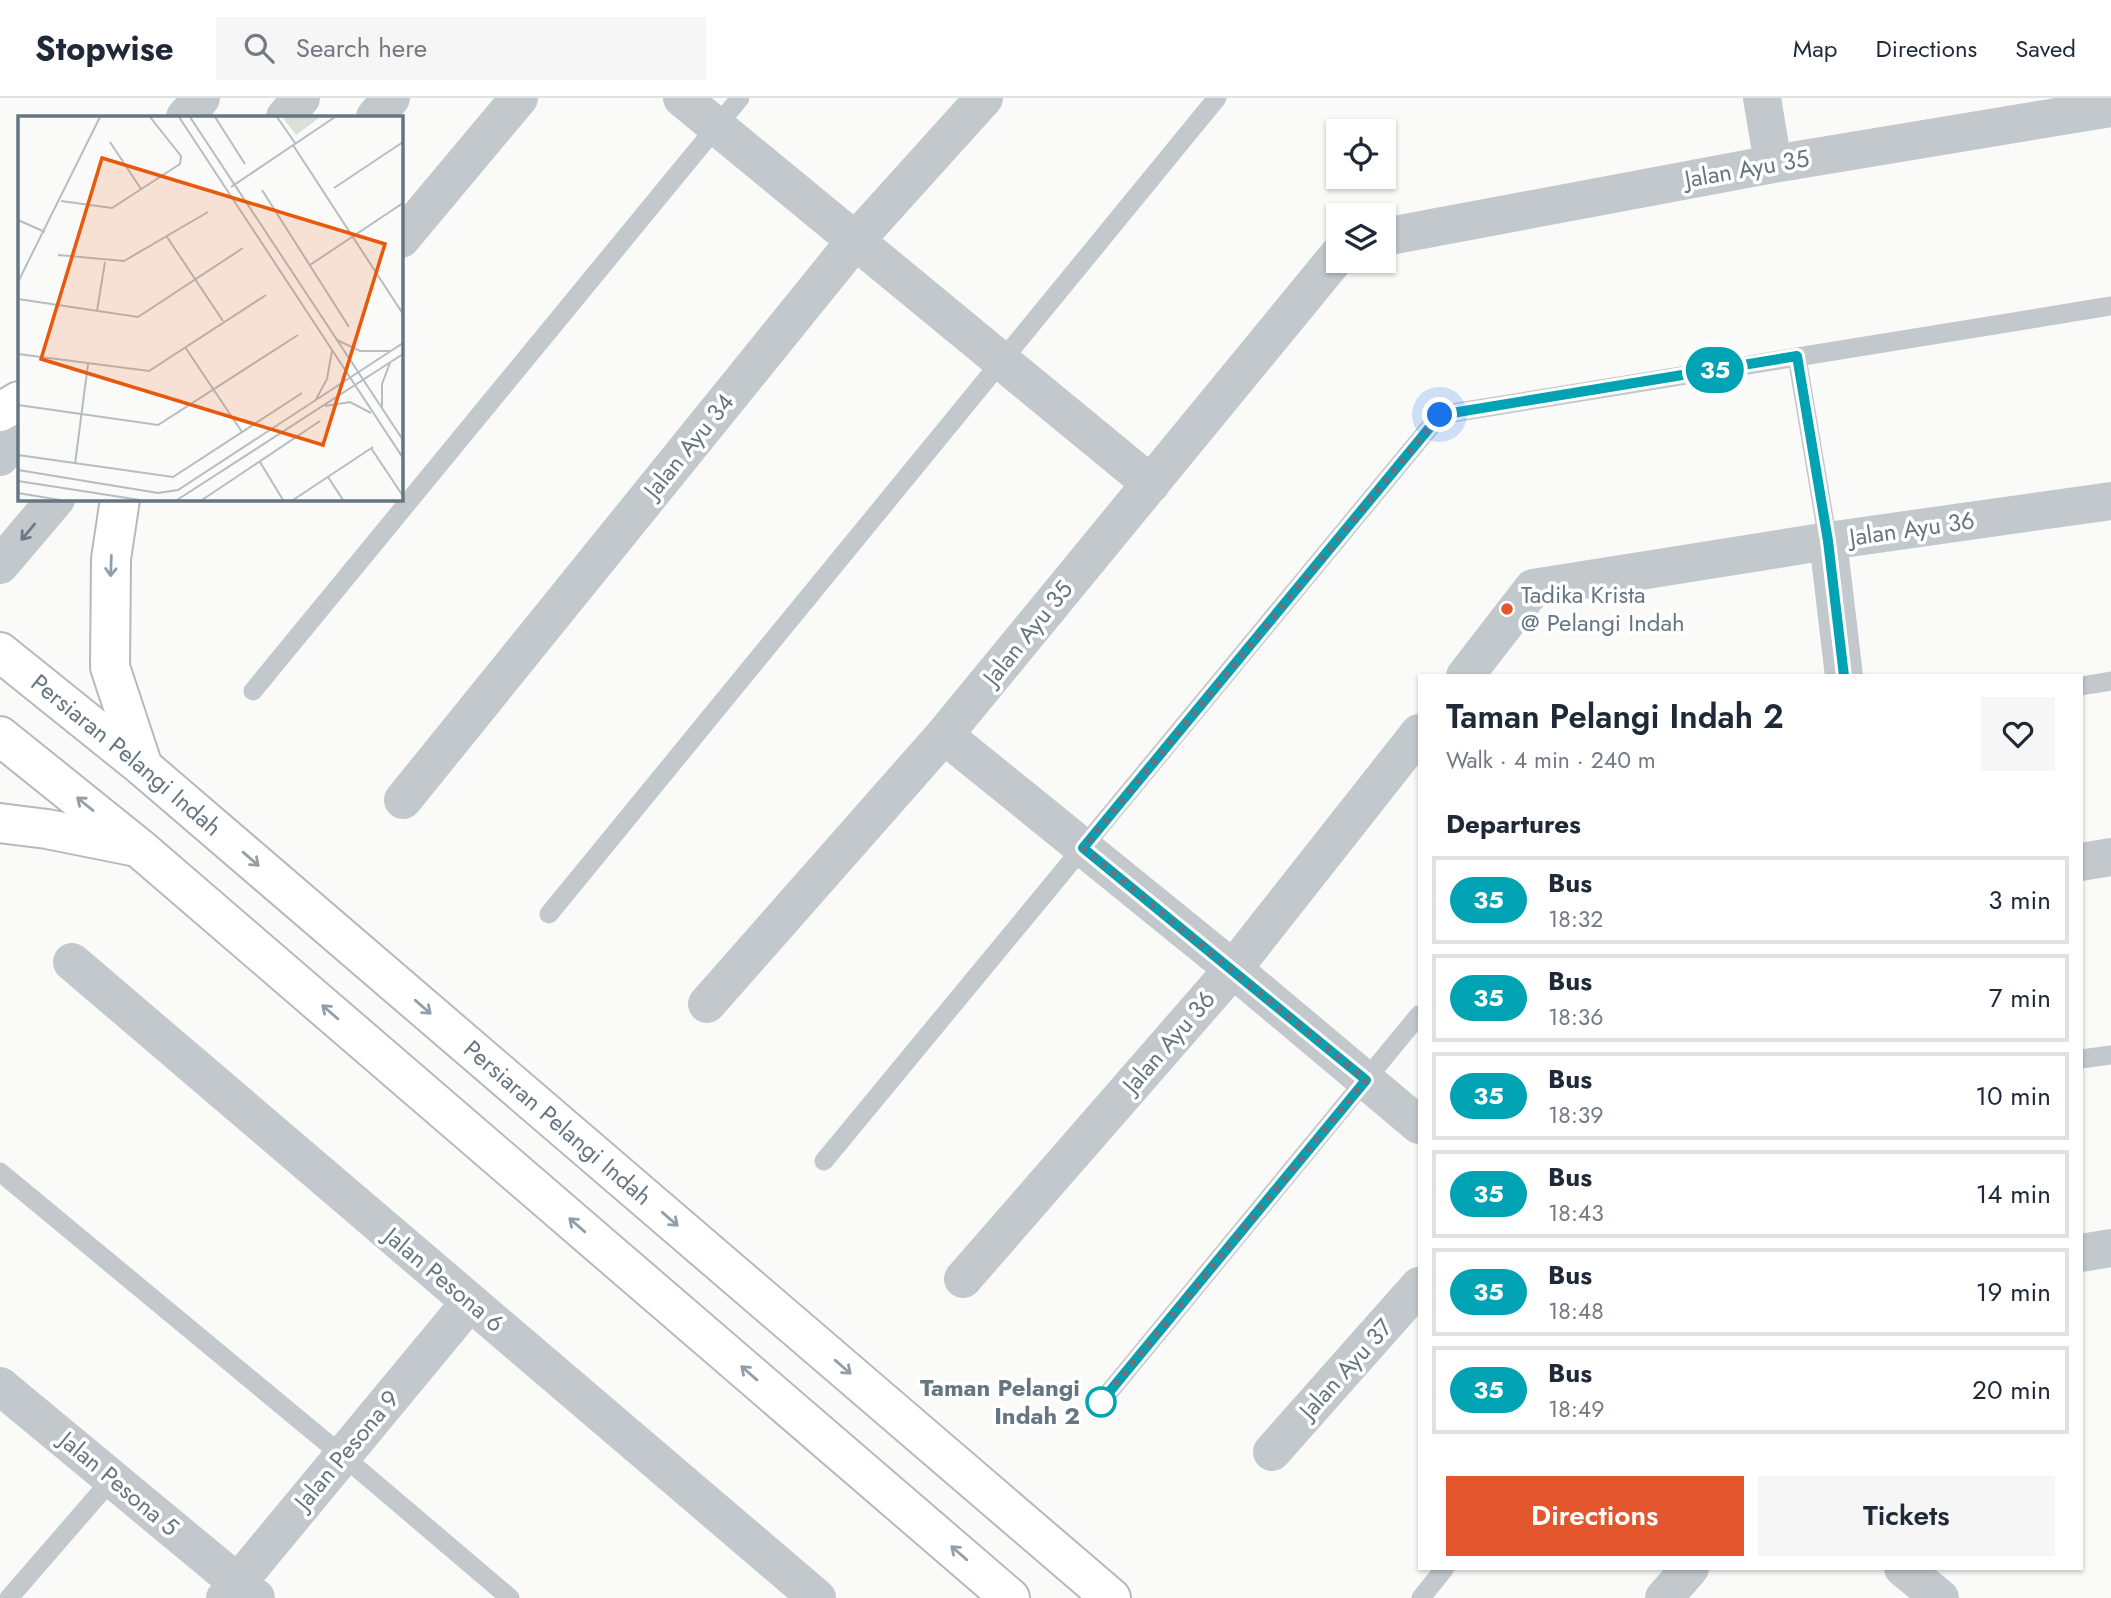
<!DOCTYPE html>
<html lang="en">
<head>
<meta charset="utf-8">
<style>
	:root { --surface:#fff; --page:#f6f6f7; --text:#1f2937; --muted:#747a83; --line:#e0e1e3; --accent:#e4572e }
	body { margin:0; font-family:Jost,sans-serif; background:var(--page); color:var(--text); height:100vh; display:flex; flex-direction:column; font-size:26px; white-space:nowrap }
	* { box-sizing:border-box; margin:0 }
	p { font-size:23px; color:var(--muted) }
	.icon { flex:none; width:38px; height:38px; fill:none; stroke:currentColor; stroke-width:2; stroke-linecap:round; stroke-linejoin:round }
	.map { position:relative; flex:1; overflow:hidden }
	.drawer { position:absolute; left:1418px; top:576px; width:665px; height:896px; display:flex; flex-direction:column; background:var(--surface); border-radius:0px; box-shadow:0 2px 5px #0004 }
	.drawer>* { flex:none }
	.badge { padding:0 14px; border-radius:23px; font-size:24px; line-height:46px }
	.controls { position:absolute; left:1326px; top:21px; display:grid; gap:14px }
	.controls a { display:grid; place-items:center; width:70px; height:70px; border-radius:0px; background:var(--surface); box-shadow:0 2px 5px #0004; font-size:35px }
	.you { position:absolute; width:35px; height:35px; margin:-18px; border:5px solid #fff; border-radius:50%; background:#1a73e8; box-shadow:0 0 0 10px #1a73e833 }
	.map>.badge { position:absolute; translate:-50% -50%; box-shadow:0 0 0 4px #fff }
	h2 { padding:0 28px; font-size:26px; line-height:63px }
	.round { display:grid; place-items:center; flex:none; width:74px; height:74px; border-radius:0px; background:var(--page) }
	.summary { display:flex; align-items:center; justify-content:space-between; height:119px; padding:0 28px }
	h1 { font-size:33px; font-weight:600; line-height:52px }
	.cta { display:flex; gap:14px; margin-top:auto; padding:14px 28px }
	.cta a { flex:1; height:80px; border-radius:0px; background:var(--accent); color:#fff; font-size:28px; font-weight:600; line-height:80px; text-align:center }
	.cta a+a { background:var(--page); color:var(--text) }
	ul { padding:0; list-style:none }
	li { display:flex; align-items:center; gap:21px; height:88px; margin:0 14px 10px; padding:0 14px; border:4px solid var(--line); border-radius:0px }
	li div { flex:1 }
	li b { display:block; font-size:26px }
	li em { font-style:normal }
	li .badge { min-width:77px; font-weight:700; text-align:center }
	header { display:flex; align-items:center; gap:42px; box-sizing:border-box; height:98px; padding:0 35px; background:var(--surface); border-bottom:2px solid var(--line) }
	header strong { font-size:33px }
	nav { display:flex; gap:38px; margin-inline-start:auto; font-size:24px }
	.search { width:490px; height:63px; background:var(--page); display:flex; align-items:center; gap:18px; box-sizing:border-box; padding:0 24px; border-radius:0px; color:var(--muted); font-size:26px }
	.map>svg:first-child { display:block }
</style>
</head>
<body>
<header>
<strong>Stopwise</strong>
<div class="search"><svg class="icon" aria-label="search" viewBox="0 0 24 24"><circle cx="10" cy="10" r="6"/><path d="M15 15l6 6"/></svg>Search here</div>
<nav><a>Map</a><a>Directions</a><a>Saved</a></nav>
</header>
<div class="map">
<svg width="2111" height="1500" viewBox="0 0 2111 1500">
	<rect width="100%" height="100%" fill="#fafaf8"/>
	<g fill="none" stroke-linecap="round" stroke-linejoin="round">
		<g stroke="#b3babf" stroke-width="42">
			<g id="secondary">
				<path d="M 0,314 L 19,303"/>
				<path d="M 120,401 L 111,461 L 110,569 L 143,669"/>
				<path id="s1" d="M 0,554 L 143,669 L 1111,1500"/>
				<path d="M 0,638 L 138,749 L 1010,1500"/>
				<path d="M 0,725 L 47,731 L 132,748"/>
			</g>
		</g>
		<path stroke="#c3c8cc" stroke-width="19" d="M 1797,259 L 1828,443
			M 2081,588 L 2111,583
			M 253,593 L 740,0
			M 549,816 L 1217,0
			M 2081,961 L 2111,957
			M 824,1063 L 1440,317 L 2111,208
			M 0,1074 L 343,1358 L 510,1500
			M 1101,1304 L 1419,917
			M 9,1500 L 113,1380
			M 1421,1500 L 1445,1470"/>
		<path stroke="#c3c8cc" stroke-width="38" d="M 682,0 L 1151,386
			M 1762,0 L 1773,66
			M 185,19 L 201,0
			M 1384,139 L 1773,66 L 2111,10
			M 401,141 L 519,0
			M 1828,443 L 1844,578
			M 1465,578 L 1533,490 L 1828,443 L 2111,403
			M 944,637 L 1233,871 L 1419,1027
			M 403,702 L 855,143 L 984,0
			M 2081,764 L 2111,759
			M 72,864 L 817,1500
			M 707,906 L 944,637 L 1339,156
			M 2081,1155 L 2111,1150
			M 963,1181 L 1233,871 L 1419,635
			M 0,1288 L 256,1500
			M 1272,1354 L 1419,1188
			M 1903,1470 L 1940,1500
			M 225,1500 L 470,1204
			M 1664,1500 L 1690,1470"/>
		<path stroke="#c3c8cc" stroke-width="38" d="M 285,19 L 301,0
			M 375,19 L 391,0
			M 0,359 L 19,336
			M 0,467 L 56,401"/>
		<use href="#secondary" stroke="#fff" stroke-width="38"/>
	</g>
	<defs><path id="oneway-shaft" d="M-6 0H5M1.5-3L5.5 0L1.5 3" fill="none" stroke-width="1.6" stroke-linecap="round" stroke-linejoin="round" transform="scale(1.75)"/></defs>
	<use stroke="#6a7a87" href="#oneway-shaft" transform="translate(28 434) rotate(130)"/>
	<g stroke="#939fa8">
		<use href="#oneway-shaft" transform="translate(111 468) rotate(92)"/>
		<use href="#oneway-shaft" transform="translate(85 706) rotate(-141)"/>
		<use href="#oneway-shaft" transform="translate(251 761) rotate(41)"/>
		<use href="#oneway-shaft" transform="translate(423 909) rotate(41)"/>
		<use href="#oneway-shaft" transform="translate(330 914) rotate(-139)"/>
		<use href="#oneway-shaft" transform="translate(670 1121) rotate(41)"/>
		<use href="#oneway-shaft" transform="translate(577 1127) rotate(-139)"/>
		<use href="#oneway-shaft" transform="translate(843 1269) rotate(41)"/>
		<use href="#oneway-shaft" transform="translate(749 1275) rotate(-139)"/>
		<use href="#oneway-shaft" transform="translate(959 1455) rotate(-139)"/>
	</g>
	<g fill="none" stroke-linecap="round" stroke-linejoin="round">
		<g stroke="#fff" stroke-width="16">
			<path id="line" d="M 1101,1304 L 1366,982 L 1083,750 L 1440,317 L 1797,258 L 1828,443 L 1844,578"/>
		</g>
		<use href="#line" stroke="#00a3b4" stroke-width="10"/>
		<path stroke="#657683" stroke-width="7" stroke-dasharray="0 12.6" d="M 1101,1304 L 1366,982 L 1083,750 L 1440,317"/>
	</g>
	<circle fill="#e4572e" stroke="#fff" stroke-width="2.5" cx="1507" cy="511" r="7"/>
	<circle fill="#fff" stroke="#00a3b4" stroke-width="3.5" cx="1101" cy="1304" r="14"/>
	<g text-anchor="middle" stroke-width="7" stroke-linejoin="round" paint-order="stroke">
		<g font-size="24" fill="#657683" stroke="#fff">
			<text transform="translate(1747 71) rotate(-10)" y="8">Jalan Ayu 35</text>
			<text transform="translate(689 348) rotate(-51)" y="8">Jalan Ayu 34</text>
			<text transform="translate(1912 431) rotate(-8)" y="8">Jalan Ayu 36</text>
			<text transform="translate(1028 535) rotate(-51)" y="8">Jalan Ayu 35</text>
			<text dy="8" stroke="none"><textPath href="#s1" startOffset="163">Persiaran Pelangi Indah</textPath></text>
			<text transform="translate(1169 944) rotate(-49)" y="8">Jalan Ayu 36</text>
			<text dy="8" stroke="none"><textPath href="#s1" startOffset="730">Persiaran Pelangi Indah</textPath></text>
			<text transform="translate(444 1182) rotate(40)" y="8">Jalan Pesona 6</text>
			<text transform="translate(1346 1271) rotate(-48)" y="8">Jalan Ayu 37</text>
			<text transform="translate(347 1352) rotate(-50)" y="8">Jalan Pesona 9</text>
			<text transform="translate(119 1386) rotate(40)" y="8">Jalan Pesona 5</text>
		</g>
		<g font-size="24" fill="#657683" stroke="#fff" text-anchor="start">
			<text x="1521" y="505">Tadika Krista<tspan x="1521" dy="28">@ Pelangi Indah</tspan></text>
		</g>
		<g font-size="24" font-weight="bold" fill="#657683" stroke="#fff" text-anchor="end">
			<text x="1080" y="1298">Taman Pelangi<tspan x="1080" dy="28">Indah 2</tspan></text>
		</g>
	</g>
	<g transform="translate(18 18)">
		<rect width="385" height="385" fill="#fafaf8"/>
		<path d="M 264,1 L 302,1 L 278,19 Z" fill="#dadfd7"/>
		<path fill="none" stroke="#b5bdc2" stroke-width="2" d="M 161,1 L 385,342M 172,1 L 385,324M 197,1 L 227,48M 259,1 L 277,27M 92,26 L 123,73M 275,29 L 385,198M 213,71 L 317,1M 316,72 L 385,26M 244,74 L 331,211M 43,85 L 94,92 L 162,48 L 163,40 L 132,1M 0,104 L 27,116M 149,121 L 205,205M 40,139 L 106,145 L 190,96M 292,149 L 385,87M 0,166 L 82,1M 0,183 L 120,201 L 225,132M 79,195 L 87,146M 319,224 L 342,235 L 372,235M 167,231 L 224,316M 0,238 L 131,255 L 248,179M 297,285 L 309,263 L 314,235M 0,289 L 140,309 L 280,219M 307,290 L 332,286 L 353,297M 364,292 L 364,268 L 372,247M 353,332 L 385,380M 0,339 L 155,361 L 284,277M 242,346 L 265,384M 57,348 L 70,248M 0,354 L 140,377 L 160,374 L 385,227M 310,361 L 325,384M 0,365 L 122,384M 0,377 L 42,384M 159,384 L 385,238M 184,384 L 302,305M 275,384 L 355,331"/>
		<path fill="#e8590c" fill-opacity="0.15" stroke="#e8590c" stroke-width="3.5" d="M 84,42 L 367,128 L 305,329 L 23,243 Z"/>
		<rect width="385" height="385" fill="none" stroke="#657683" stroke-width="3.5"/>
	</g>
</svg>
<div class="controls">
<a><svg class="icon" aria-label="locate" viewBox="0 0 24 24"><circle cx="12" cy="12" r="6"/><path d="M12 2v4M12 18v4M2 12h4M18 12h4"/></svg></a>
<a><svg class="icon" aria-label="layers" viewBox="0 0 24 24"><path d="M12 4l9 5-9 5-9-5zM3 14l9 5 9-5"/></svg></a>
</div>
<div class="you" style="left:1440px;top:317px"></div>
<b class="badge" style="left:1715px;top:272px;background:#00a3b4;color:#fff">35</b>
<section class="drawer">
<div class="summary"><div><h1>Taman Pelangi Indah 2</h1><p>Walk · 4 min · 240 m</p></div><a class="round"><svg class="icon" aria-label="heart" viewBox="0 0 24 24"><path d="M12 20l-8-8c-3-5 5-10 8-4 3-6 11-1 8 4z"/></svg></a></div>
<h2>Departures</h2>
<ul>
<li><span class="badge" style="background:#00a3b4;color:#fff">35</span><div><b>Bus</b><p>18:32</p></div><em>3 min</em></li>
<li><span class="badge" style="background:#00a3b4;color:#fff">35</span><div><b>Bus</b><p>18:36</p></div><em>7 min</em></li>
<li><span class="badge" style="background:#00a3b4;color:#fff">35</span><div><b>Bus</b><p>18:39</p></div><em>10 min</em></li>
<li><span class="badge" style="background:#00a3b4;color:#fff">35</span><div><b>Bus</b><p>18:43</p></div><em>14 min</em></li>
<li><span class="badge" style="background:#00a3b4;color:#fff">35</span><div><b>Bus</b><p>18:48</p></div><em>19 min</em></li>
<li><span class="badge" style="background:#00a3b4;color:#fff">35</span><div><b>Bus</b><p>18:49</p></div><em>20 min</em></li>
</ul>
<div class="cta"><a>Directions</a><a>Tickets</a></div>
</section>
</div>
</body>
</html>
